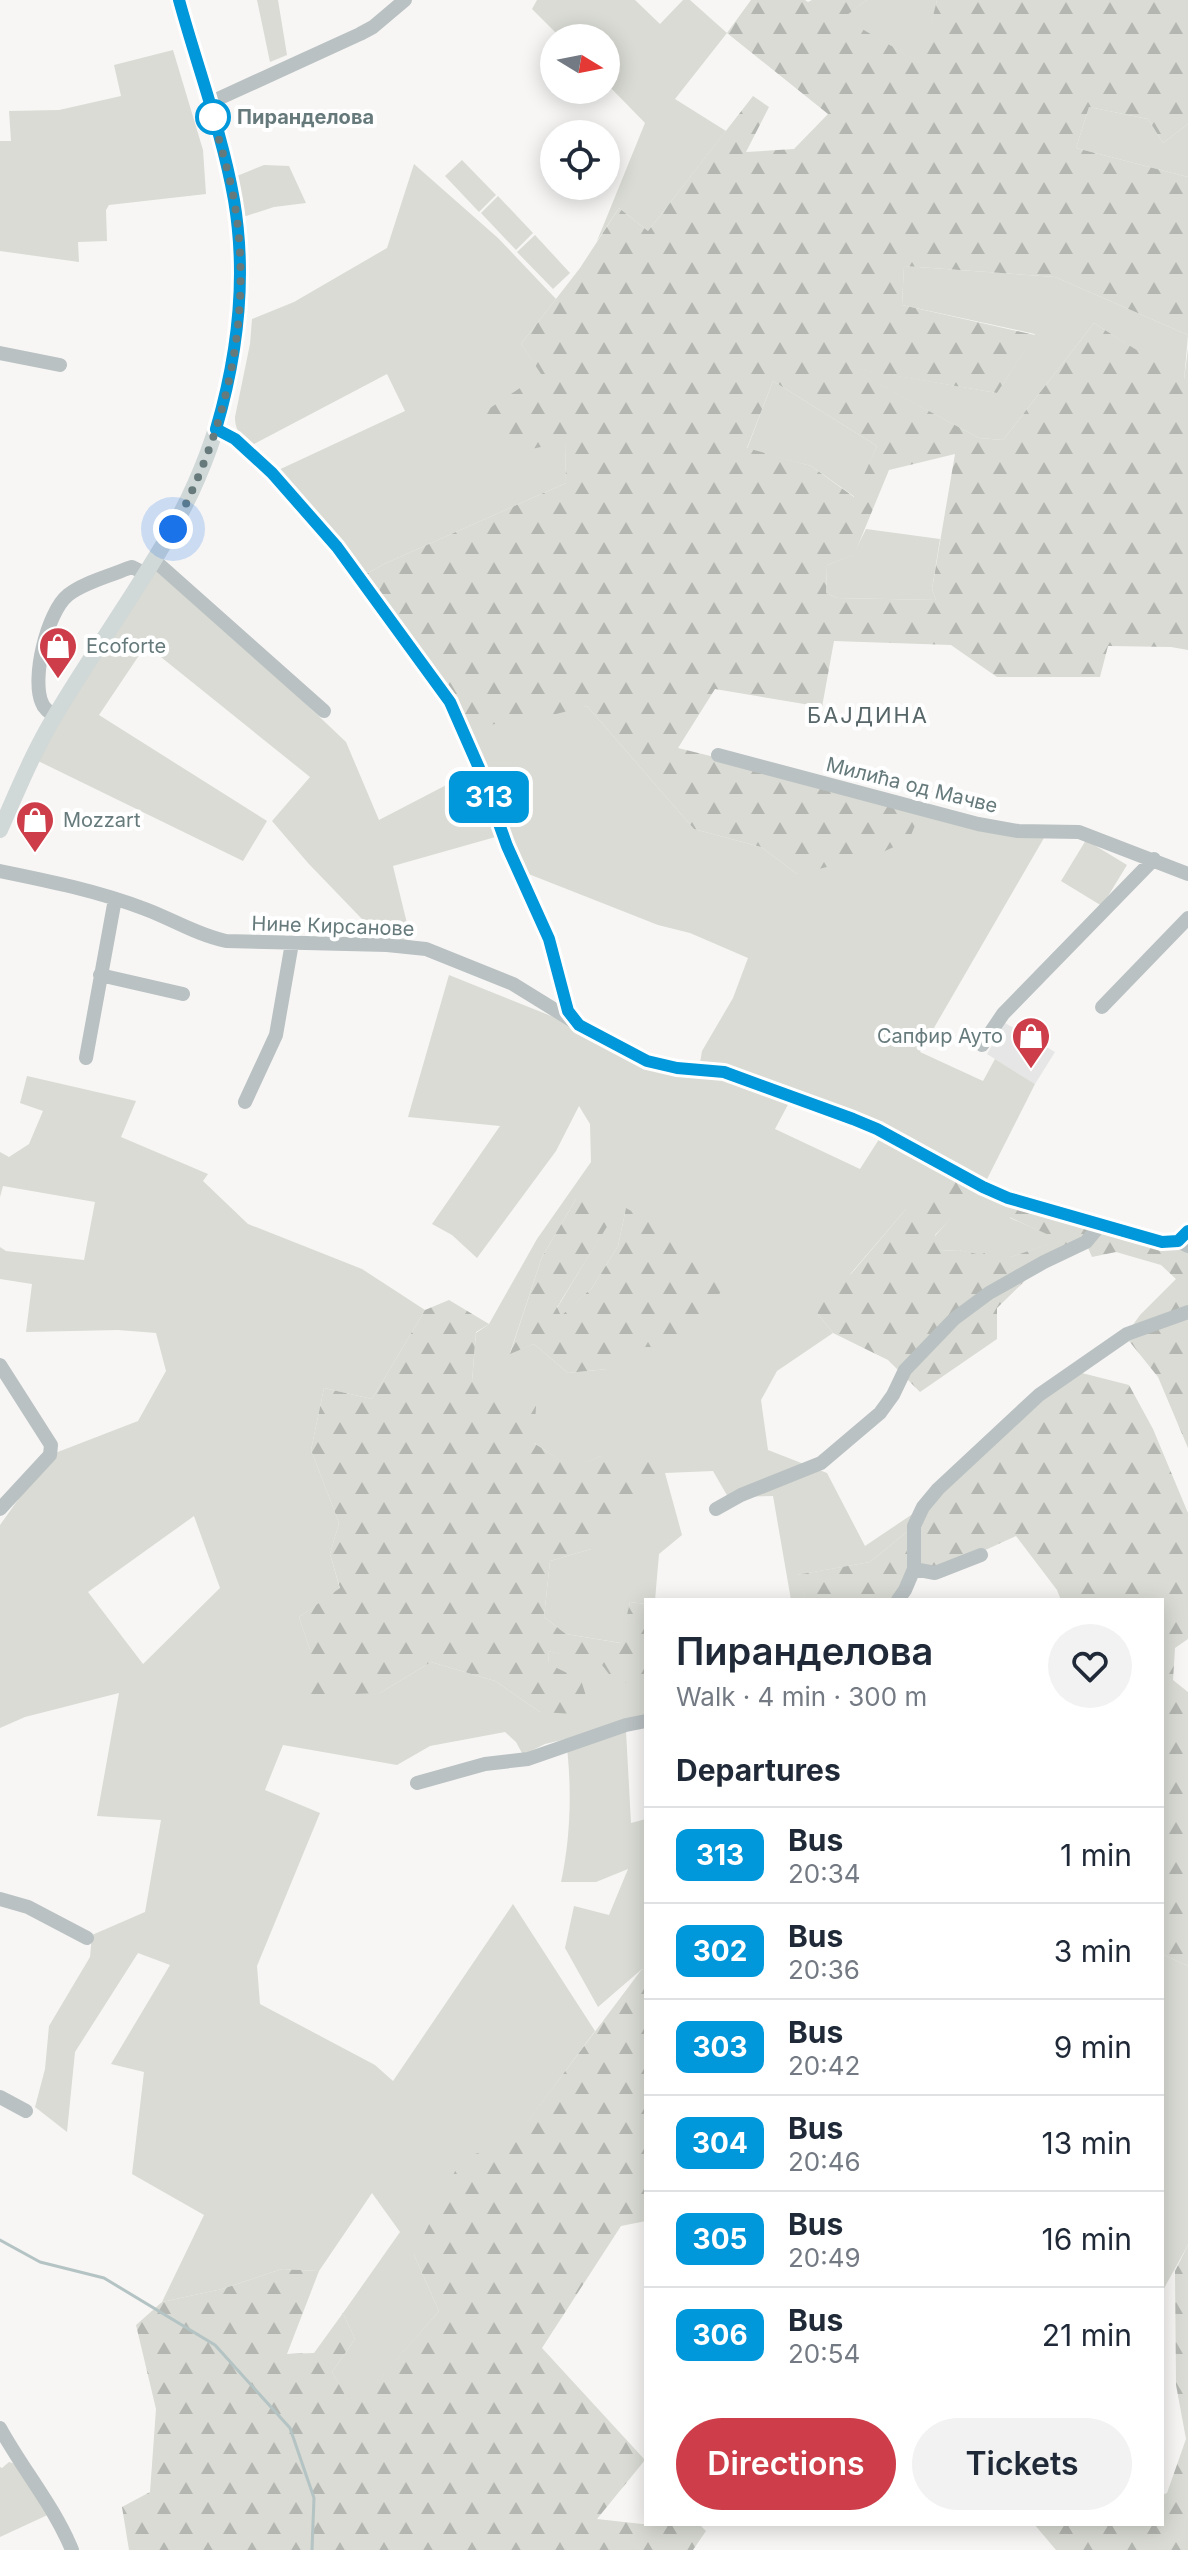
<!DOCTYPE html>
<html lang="en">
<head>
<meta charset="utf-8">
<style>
	:root { --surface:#fff; --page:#f2f2f3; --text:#1f2937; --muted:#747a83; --line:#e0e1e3; --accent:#ce3e4a }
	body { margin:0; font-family:Inter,sans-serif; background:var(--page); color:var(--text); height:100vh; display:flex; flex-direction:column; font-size:30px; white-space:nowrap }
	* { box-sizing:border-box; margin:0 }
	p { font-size:26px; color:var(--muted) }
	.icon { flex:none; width:44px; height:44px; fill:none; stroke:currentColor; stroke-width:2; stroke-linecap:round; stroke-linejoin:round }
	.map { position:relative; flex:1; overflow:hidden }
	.details { position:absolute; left:644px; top:1598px; width:520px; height:928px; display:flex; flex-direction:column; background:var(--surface); border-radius:0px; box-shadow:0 4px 20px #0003 }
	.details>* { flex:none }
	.badge { padding:0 16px; border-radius:12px; font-size:28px; line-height:52px }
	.needle { width:52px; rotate:100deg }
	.fabs { position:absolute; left:540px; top:24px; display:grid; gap:16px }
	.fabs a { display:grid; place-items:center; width:80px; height:80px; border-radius:50%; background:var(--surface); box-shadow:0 4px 20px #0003; font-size:40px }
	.you { position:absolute; width:40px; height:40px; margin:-20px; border:6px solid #fff; border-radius:50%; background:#1a73e8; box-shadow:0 0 0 12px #1a73e833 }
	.map>.badge { position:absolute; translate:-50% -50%; box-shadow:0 0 0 4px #fff }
	h2 { padding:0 32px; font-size:30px; line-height:72px }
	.round { display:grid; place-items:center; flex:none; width:84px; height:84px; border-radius:42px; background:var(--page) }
	.overview { display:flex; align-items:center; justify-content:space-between; height:136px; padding:0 32px }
	h1 { font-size:38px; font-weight:600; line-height:60px }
	.action { display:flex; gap:16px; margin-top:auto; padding:16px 32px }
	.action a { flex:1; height:92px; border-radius:48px; background:var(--accent); color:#fff; font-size:32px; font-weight:600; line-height:92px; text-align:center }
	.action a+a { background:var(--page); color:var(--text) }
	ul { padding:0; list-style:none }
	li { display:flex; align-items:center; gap:24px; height:96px; padding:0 32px; border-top:2px solid var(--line) }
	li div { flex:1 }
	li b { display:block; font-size:30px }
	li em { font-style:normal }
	li .badge { min-width:88px; font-weight:700; text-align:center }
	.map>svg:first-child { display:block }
</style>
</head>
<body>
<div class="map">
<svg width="1188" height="2550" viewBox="0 0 1188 2550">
	<defs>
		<pattern id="forest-firs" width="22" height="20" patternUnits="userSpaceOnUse" patternTransform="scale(2)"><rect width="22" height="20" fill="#d9dbd4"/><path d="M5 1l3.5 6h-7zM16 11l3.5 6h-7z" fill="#b4b7b1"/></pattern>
	</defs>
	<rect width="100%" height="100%" fill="#f7f6f5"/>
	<path fill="#e5e6e5" d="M 1005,1023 L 1055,1052 L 1035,1084 L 987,1054 Z"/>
	<path fill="#d9dbd4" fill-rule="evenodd" d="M 257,0 L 278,0 L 287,55 L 270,62 Z
		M 537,0 L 635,0 L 660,24 L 683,0 L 690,0 L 727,33 L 675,99 L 726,131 L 648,231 L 619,208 L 597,241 L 645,123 L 606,83 L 606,38 L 561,38 L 532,9 Z
		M 867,0 L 937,0 L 922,64 L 842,18 Z
		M 173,50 L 203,150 L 206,194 L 109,205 L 106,210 L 107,241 L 78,242 L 79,262 L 0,251 L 0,141 L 11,141 L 9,111 L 59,110 L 121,96 L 114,65 Z
		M 1089,107 L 1148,119 L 1163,143 L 1188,124 L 1188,177 L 1076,148 Z
		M 462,160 L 496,195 L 479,212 L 445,176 Z
		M 414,164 L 498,238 L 556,299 L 521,344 L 541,373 L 565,441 L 566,483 L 384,564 L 359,578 L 272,473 L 405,411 L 387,374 L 254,444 C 242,437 235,432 235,417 L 250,344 L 252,319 L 294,302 L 387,248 Z
		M 264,165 L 289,166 L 306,203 L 274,207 L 243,217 L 237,176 Z
		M 498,196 L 533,233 L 516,250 L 481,213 Z
		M 535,235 L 570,273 L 553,289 L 517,252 Z
		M 904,266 L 1055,277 L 1188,335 L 1184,381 L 1094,323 L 1003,440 L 979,438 L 846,367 L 997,393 L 1035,334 L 902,305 Z
		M 773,381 L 877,446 L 855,497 L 811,466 L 747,449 Z
		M 866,529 L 940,539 L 932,589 L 936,600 L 837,598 L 826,593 L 827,565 L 853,555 Z
		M 154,560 L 346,742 L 379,820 L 479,768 L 463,728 L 587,706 L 694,829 L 761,847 L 797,874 L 921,811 L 1048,831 L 920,1052 L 983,1081 L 995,1059 L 1035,1084 L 983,1187 L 1008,1198 L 1010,1218 L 1062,1240 L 1011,1257 L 981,1256 L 959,1250 L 939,1251 L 935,1236 L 954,1215 L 906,1209 L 817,1313 L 833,1333 L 777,1371 L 761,1400 L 768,1450 L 827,1473 L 865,1546 L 923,1507 L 914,1526 L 870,1562 L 797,1575 L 806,1600 L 791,1600 L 773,1496 L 728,1497 L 713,1471 L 665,1473 L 682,1535 L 659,1554 L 655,1600 L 646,1600 L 646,1604 L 630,1602 L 621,1643 L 566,1634 L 544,1617 L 550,1561 L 591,1549 L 601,1456 L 572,1469 L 533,1442 L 535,1406 L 472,1382 L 476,1333 L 489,1324 L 537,1239 L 591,1162 L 590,1124 L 579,1106 L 556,1151 L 477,1258 L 452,1235 L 432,1224 L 500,1126 L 408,1117 L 449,975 L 621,1044 L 647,1061 L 699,1069 L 702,1051 L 733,998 L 748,958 L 690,933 L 658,925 L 526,873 L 499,836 L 393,866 L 412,944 L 387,945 L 308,863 L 272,821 L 310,777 L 146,645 L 99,715 L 267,821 L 243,861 L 32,758 ZM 792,1097 L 883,1133 L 860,1169 L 775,1129 ZM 576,1199 L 617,1209 L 557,1308 L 561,1317 L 592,1288 L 618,1246 L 626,1208 L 607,1369 L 568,1373 L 534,1344 L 510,1353 L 542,1257 Z
		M 1086,840 L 1127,865 L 1102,906 L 1061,881 Z
		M 27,1076 L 136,1101 L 121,1137 L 208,1174 L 203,1181 L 248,1224 L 362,1269 L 425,1310 L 372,1399 L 324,1388 L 311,1450 L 339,1523 L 330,1554 L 340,1589 L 299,1617 L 310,1650 L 380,1693 L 431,1662 L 495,1681 L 540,1712 L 549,1664 L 548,1651 L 646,1674 L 646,1721 L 626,1731 L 631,1823 L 646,1819 L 646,1971 L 642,1969 L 598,2007 L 565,1948 L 574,1906 L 609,1915 L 628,1869 L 596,1882 L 561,1882 C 571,1836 572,1786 566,1739 L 545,1744 L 523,1755 L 516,1742 L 505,1732 L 430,1746 L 397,1765 L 283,1745 L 265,1790 L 320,1813 L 257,1966 L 260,2004 L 375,2065 L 393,2081 L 513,1904 L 595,2031 L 509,2147 L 414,2255 L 439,2311 L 353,2410 L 332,2372 L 355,2339 L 343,2313 L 400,2232 L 372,2193 L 319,2271 L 282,2269 L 222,2289 L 162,2302 L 204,2215 L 132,2174 L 144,2072 L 111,2064 L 170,1965 L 138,1953 L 75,2052 L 67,2132 L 35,2107 L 45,2069 L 49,2026 L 90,1957 L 92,1935 L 145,1912 L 161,1820 L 97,1816 L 119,1693 L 25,1717 L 0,1728 L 0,1525 L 50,1455 L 138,1421 L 166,1371 L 156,1333 L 118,1330 L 26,1332 L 32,1284 L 0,1279 L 0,1247 L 6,1251 L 84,1260 L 95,1202 L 3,1186 L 0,1197 L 0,1152 L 9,1157 L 29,1144 L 43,1111 L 20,1103 ZM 194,1516 L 220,1588 L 143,1664 L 88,1592 Z
		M 1162,1954 L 1188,1966 L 1188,2245 L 1162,2292 Z
		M 9,2462 L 23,2466 L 54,2512 L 0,2537 L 0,2467 L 2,2468 Z"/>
	<path fill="url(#forest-firs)" fill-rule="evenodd" d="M 751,0 L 805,0 L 808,2 L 812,0 L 867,0 L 843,18 L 921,63 L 937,0 L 1188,0 L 1188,124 L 1163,143 L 1148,119 L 1089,107 L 1076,148 L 1188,177 L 1188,335 L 1055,277 L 904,266 L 902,305 L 1035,335 L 997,393 L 849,368 L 979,438 L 1003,440 L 1094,323 L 1184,380 L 1188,348 L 1188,650 L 1171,647 L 1108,646 L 1100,677 L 997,677 L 951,645 L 834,641 L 822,707 L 715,689 L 678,748 L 884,799 L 921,811 L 909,840 L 874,856 L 797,874 L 761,847 L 694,829 L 587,706 L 537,719 L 463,728 L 359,578 L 384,564 L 566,483 L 565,442 L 512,453 L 481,414 L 541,374 L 521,344 L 580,268 L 619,208 L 648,231 L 753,96 L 769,107 L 746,152 L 794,149 L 828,114 L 727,33 ZM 773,381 L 877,446 L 854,497 L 811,466 L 747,448 ZM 955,454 L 932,589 L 936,600 L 837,598 L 826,593 L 827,565 L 854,555 L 889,470 Z
		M 951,1169 L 983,1187 L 935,1235 L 940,1251 L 959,1250 L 981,1255 L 998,1244 L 1011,1257 L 1060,1240 L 1009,1217 L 1008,1198 L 1188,1248 L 1188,1448 L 1158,1377 L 1125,1336 L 1140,1315 L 1176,1279 L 1161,1265 L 1116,1252 L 1092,1257 L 1086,1243 L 1044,1262 L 997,1308 L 997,1339 L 920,1392 L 888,1360 L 833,1333 L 817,1313 L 822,1281 L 851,1274 L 906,1209 Z
		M 606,1194 L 618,1209 L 557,1307 L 561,1316 L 592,1288 L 618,1246 L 626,1208 L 694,1247 L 723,1290 L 668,1347 L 621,1347 L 607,1369 L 568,1373 L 534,1344 L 510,1354 L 542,1257 L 576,1199 Z
		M 449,1300 L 489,1324 L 476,1332 L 472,1381 L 536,1406 L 534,1443 L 572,1468 L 601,1456 L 641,1454 L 665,1473 L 636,1509 L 591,1549 L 550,1561 L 544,1617 L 566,1634 L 620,1643 L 630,1602 L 646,1604 L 646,1674 L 618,1686 L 602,1665 L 548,1651 L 549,1664 L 581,1680 L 592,1715 L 540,1712 L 495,1681 L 431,1662 L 380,1693 L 301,1696 L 310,1650 L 299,1617 L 340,1588 L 330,1554 L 339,1523 L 311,1450 L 324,1388 L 372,1399 L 425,1310 Z
		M 1074,1371 L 1129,1385 L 1153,1429 L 1188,1513 L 1188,1639 L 1175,1648 L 1173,1680 L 1188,1692 L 1188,1966 L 1162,1954 L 1162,1600 L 1061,1600 L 1057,1590 L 1016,1536 L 935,1573 L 914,1569 L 898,1600 L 806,1600 L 796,1575 L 870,1562 L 914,1526 L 923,1507 Z
		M 642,1969 L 646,1971 L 646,2221 L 621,2226 L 542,2348 L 645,2460 L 597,2519 L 642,2524 L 699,2524 L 706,2531 L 693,2550 L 129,2550 L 122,2507 L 150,2492 L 156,2409 L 136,2325 L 162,2302 L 222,2289 L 282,2269 L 319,2271 L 287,2354 L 314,2353 L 343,2313 L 355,2339 L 332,2372 L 353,2409 L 439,2311 L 414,2255 L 462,2157 L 509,2146 Z
		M 1188,2245 L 1188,2550 L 1056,2550 L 1034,2524 L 1162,2524 L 1162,2495 L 1167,2493 L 1186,2439 L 1176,2385 L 1175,2271 Z"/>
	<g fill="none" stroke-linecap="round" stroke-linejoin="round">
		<path stroke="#b4c3c3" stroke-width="3" d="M 0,2240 L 40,2262 L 104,2278 L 215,2345 L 290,2428 L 314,2498 L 312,2550"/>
		<path stroke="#bac1c2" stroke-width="14" d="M 209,103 L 360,34 L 373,27 L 405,0
			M 0,353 L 60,365
			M 216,429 L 235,439 L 272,473 L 337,547 L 450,702 L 479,768 L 507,846 L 549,939 L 556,961 L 564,1001 L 573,1019
			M 154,560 L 324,711
			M 55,716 C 49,712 44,709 42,703 C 31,679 47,612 68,595 C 83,583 107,577 126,569 L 132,567 L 146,574
			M 718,755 L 978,824 L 1018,831 L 1079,832 L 1188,874
			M 0,871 C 49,881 98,891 145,909 C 172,919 197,935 226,941 L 387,945 L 426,949 L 513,984 L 602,1039 L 647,1061 L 677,1068 L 724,1072 L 756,1083 L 877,1129 L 1000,1194 L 1162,1242 L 1178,1241 L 1188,1246
			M 100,975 L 183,994
			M 1102,1007 L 1188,918
			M 982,1045 L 1003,1014 L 1154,859
			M 86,1058 L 115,899
			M 245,1102 L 276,1035 L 292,943
			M 0,1365 L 51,1445 L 50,1455 L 0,1509
			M 716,1509 L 741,1495 L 821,1463 L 880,1413 L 893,1395 L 905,1370 L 954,1319 L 989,1293 L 1044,1262 L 1086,1242 L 1100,1225
			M 914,1569 L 935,1573 L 981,1555
			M 898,1600 L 905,1590 L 914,1569 L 914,1526 L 923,1507 L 938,1489 L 1039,1395 L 1127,1334 L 1188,1312
			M 417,1783 L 485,1764 L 528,1759 L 626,1725 L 646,1721
			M 0,1899 L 28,1907 L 87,1938
			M 0,2097 L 26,2111
			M 0,2428 C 23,2470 54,2506 72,2550"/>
		<path stroke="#d1d8d8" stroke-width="16" d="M 0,830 C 17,792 33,752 55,716 C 93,651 138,591 174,526 C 222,440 246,339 239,240 C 232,158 201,79 179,0"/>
	</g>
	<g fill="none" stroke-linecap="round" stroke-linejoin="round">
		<g stroke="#fff" stroke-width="18">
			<path id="line" d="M 179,0 C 197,66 222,132 234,200 C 247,277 238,354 216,429 L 235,439 L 272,473 L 337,547 L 450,702 L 479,768 L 507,846 L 549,939 L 568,1011 L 579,1025 L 647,1061 L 677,1068 L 724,1072 L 853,1119 L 877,1129 L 983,1187 L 1008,1198 L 1162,1242 L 1178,1241 L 1188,1231"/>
		</g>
		<use href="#line" stroke="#0098da" stroke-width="12"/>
		<path stroke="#667a7c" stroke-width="8" stroke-dasharray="0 14.4" d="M 173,529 C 227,430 254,313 234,200 C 229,172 220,145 213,117"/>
	</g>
	<defs>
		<g id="shop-pin" transform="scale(2)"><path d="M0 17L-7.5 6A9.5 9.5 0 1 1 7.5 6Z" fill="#ce3e4a" stroke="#fff"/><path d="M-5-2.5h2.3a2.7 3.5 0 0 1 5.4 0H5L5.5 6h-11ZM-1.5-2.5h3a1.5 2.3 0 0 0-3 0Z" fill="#fff"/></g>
	</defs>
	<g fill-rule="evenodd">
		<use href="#shop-pin" x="58" y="646"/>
		<use href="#shop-pin" x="35" y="820"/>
		<use href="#shop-pin" x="1031" y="1036"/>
	</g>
	<circle fill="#fff" stroke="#0098da" stroke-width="4" cx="213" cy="117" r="16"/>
	<g text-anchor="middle" stroke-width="8" stroke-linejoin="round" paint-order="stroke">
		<g font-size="20" font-weight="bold" fill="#667a7c" stroke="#fff" text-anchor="start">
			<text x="237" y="124">Пиранделова</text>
		</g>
		<g font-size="20" fill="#667a7c" stroke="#fff" text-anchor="start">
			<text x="86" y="653">Ecoforte</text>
			<text x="63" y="827">Mozzart</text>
			<text x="1003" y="1043" text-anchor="end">Сапфир Ауто</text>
		</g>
		<g font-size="20" fill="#667a7c" stroke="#fff">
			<text transform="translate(912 785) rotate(14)" y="7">Милића од Мачве</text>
			<text transform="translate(333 926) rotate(2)" y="7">Нине Кирсанове</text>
		</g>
		<g font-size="22" letter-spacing="2" fill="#576668" stroke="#fff">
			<text x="868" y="723">БАЈДИНА</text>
		</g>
	</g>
</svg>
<div class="fabs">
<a><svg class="needle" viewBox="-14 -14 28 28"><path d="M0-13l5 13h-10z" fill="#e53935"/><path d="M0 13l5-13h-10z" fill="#747a83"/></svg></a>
<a><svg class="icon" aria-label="locate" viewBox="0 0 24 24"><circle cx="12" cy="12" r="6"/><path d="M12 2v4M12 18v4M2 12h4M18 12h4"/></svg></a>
</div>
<div class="you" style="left:173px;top:529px"></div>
<b class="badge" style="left:489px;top:797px;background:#0098da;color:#fff">313</b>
<section class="details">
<div class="overview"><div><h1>Пиранделова</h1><p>Walk · 4 min · 300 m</p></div><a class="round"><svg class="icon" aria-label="heart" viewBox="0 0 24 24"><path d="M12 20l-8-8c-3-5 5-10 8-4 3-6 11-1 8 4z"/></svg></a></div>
<h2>Departures</h2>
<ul>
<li><span class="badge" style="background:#0098da;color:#fff">313</span><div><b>Bus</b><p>20:34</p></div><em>1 min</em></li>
<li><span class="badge" style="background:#0098da;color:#fff">302</span><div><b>Bus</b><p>20:36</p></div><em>3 min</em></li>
<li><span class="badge" style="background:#0098da;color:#fff">303</span><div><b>Bus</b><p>20:42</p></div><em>9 min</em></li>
<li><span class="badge" style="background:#0098da;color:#fff">304</span><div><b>Bus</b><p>20:46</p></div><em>13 min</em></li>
<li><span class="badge" style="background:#0098da;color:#fff">305</span><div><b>Bus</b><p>20:49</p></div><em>16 min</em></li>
<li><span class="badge" style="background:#0098da;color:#fff">306</span><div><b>Bus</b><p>20:54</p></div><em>21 min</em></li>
</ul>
<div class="action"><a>Directions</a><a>Tickets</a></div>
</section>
</div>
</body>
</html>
